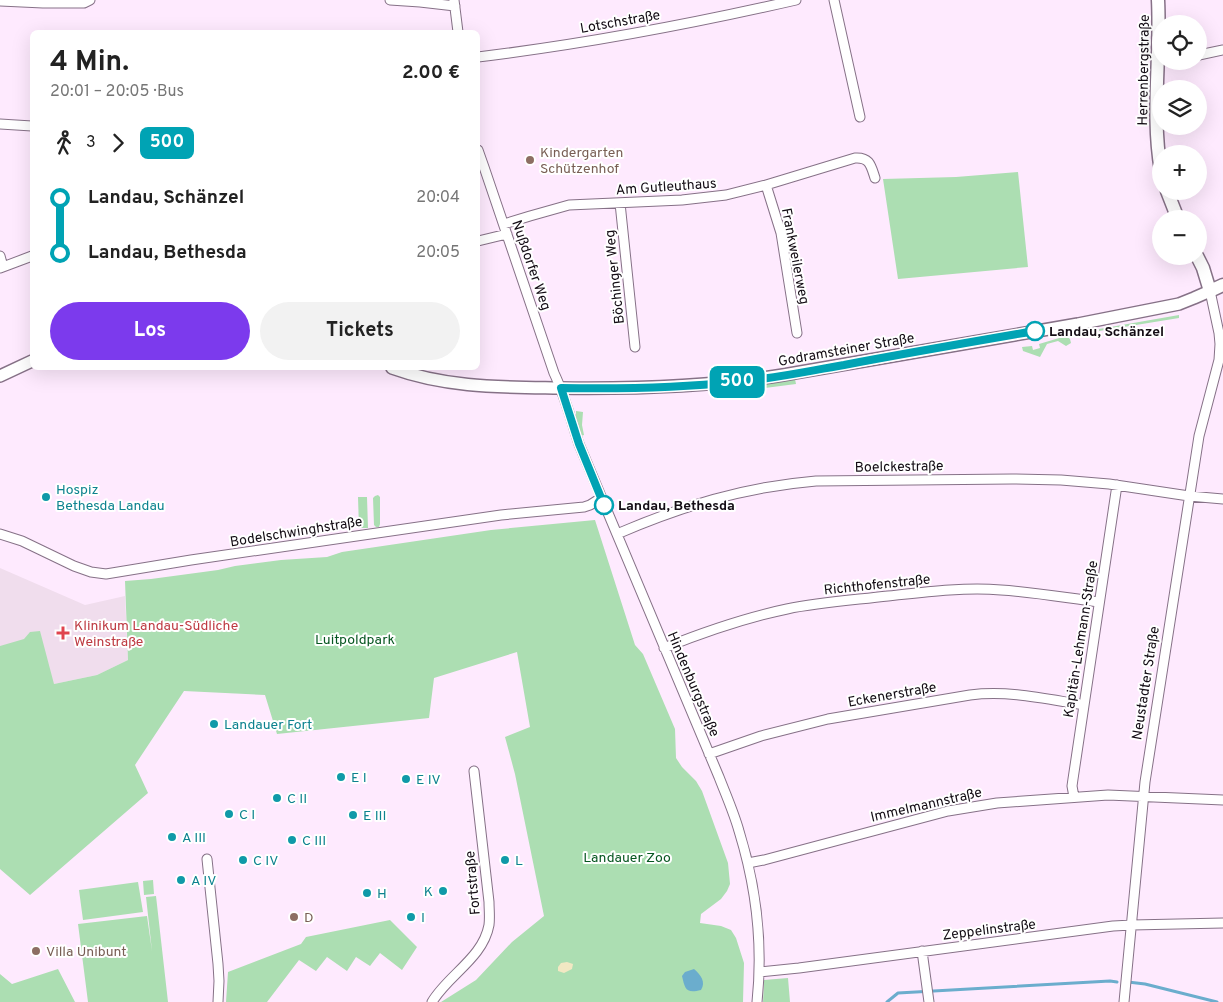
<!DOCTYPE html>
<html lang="de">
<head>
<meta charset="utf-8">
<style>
	:root { --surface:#fff; --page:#f2f2f2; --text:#222; --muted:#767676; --accent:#7c3aed }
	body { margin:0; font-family:Overpass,sans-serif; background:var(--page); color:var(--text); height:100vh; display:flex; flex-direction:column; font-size:19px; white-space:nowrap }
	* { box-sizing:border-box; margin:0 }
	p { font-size:16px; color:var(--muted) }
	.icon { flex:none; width:28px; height:28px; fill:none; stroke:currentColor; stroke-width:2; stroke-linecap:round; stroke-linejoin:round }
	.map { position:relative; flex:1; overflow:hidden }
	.drawer { position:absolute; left:30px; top:30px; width:450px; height:340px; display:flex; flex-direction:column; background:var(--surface); border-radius:8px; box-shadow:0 5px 20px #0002 }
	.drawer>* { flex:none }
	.badge { padding:0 10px; border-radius:8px; font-size:18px; line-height:32px }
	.fabs { position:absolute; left:1152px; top:15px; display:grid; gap:10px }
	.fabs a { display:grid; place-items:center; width:55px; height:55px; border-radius:50%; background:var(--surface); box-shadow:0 5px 20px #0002; font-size:25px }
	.map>.badge { position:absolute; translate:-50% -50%; box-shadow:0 0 0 2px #fff }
	.legs { display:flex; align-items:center; gap:8px; height:55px; padding:0 20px; font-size:16px }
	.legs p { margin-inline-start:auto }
	.head { display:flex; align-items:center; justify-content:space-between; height:85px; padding:0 20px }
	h1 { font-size:28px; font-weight:700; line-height:38px }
	.primary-button { display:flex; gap:10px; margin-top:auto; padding:10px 20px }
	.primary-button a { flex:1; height:58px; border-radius:30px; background:var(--accent); color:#fff; font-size:20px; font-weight:700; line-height:58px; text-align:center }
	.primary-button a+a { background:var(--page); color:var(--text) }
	ul { padding:0 20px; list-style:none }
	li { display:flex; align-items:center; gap:18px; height:55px; font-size:19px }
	li i { display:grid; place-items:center; width:8px; height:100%; margin:0 6px; background:currentColor }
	li i::after { content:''; width:12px; height:12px; margin:-6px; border:4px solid; border-radius:50%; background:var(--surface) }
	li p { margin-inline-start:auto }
	li:first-child i { background:linear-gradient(#0000 50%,currentColor 0) }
	li:last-child i { background:linear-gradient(currentColor 50%,#0000 0) }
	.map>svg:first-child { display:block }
</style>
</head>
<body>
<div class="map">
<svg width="1223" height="1002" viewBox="0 0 1223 1002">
	<rect width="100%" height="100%" fill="#feeafe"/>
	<path fill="#f0dded" d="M 0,568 L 85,605 L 125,596 L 128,660 L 97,675 L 54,684 L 0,741 Z"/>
	<path fill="#acdeb2" d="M 1018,172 L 1028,267 L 898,279 L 883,179 L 956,177 Z
		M 1179,315 L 1179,318 L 1099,331 L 1099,329 Z
		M 1066,336 L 1070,339 L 1071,343 L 1066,346 L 1058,341 L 1047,344 L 1040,357 L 1023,351 L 1022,347 L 1032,346 L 1033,350 L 1040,348 L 1039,344 Z
		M 795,379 L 796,384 L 765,388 L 764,384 Z
		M 752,387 L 752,392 L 724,395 L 724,390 Z
		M 576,411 L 583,412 L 582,425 L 584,435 L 581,436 L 576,417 Z
		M 378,495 L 380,497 L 380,524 L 379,527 L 376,527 L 374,525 L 373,498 L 375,496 Z
		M 358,497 L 367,497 L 368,528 L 359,528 Z
		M 595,520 L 635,645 L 643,654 L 675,729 L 676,758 L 682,767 L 696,781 L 702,791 L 728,863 L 730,884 L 727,891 L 721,899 L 701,914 L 700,923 L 721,926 L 731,930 L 736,938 L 744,963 L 743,1002 L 441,1002 L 476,980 L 512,942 L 544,916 L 515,774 L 505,737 L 530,727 L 517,652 L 434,678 L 429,718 L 277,734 L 265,695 L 184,691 L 135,765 L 148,793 L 30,895 L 0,869 L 0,646 L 24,639 L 30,632 L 40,631 L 54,684 L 97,675 L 128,660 L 125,581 L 151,579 L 218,570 L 235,566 L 281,560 L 327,557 L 342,552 L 491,530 Z
		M 153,880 L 154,894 L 144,895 L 143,881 Z
		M 138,882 L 143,912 L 83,920 L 79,890 Z
		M 156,896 L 168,1002 L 88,1002 L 78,924 L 147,916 L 152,951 L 146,897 Z
		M 390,920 L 417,947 L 402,970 L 380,953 L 370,966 L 356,957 L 347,971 L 327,957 L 316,971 L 299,960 L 267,1002 L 226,1002 L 228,972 L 301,944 L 306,937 Z
		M 58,969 L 75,1002 L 0,1002 L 0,974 L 12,984 Z
		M 788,978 L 790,1002 L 763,1002 L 764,980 Z"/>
	<path fill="#f2e8c3" d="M 567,962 L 573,964 L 572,969 L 564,973 L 558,971 L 558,967 L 561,963 Z"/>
	<path fill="#6badcd" d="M 694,969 C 701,975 706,982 701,990 C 686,994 685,989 682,976 L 685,972 Z"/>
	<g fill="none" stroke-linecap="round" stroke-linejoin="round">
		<path stroke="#6badcd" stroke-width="3" d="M 1128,982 L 1145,984 L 1217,1002
			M 887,1002 L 898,993 L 1110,981 L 1117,982"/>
		<g stroke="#867187" stroke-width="11">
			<path id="minor" d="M 390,0 L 420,2 L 455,6
				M 454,0 L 458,32
				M 834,0 L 860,117
				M 0,1 L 43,3 L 84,3 L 90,0
				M 1199,55 L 1223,50
				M 478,57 C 585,44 691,24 796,0
				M 0,124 L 32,126
				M 478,150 L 484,167 L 554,373 C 565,396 571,420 579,444 L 719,777 C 726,795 734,813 739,831 C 756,886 763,945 757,1002
				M 766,185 L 781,233 L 797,333
				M 620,203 L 635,347
				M 504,224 L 530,216 L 569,205 L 682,200 L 726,195 L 766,185 L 855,158 C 870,157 871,166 875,178
				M 478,241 L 507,234
				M 0,256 L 3,267
				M 0,268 L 32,256
				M 0,534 L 22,541 L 74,566 L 91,572 L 106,574 L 191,560 L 501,515 L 584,507 L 590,505 L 601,498
				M 617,534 C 682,506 744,487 816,481 L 1012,479 L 1061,480 L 1109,484 L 1189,496 L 1223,499
				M 664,648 C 704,632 744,618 787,609 C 820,602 854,600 888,596 C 925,592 964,587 1001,590 C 1034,592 1067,598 1099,602
				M 709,754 L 761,736 L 828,719 L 970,695 C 1009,690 1046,699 1084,705
				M 1074,797 L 1072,786 L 1073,779 L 1117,485
				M 207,859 L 218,964 L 219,981 L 218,1002
				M 748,863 L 764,860 L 948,811 L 997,803 L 1108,795 L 1223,800
				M 922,951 L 929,1002
				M 759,972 L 799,968 L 1113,926 L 1132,925 L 1223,923
				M 432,1002 C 448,975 483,958 489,925 C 490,917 489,909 489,902 L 474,771
				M 1124,1002 L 1145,782 L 1199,436 L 1219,360 L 1220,344 L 1219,333 L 1210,291"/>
		</g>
		<g stroke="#867187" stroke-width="14">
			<path id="tertiary" d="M 392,368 C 447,388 502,387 560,388 C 635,389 709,387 783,375 L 1078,324 L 1179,304 L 1194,298 L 1210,291
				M 0,376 L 32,361"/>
		</g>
		<g stroke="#867187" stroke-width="15">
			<path id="secondary" d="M 1158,0 C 1161,57 1151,114 1161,171
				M 1167,191 L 1178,219
				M 1197,256 L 1203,268 L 1210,291 L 1223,285"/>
		</g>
		<use href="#minor" stroke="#fff" stroke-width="9"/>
		<use href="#tertiary" stroke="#fff" stroke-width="11"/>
		<use href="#secondary" stroke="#fff" stroke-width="12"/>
	</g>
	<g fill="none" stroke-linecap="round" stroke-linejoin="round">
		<g stroke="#fff" stroke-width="11">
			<path id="line-1" d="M 604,505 L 579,444 L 561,388 C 619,389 678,388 735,382 C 772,379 808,371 844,365 C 907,353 971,342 1035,331"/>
		</g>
		<use href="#line-1" stroke="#00a3b4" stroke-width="8"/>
	</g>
	<g fill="#8d6e63" stroke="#fff" stroke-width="2">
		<circle cx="530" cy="160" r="5"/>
		<circle cx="294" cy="917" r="5"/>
		<circle cx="36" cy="951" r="5"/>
	</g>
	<g fill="#fff" stroke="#00a3b4" stroke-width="2.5">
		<circle cx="1035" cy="331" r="9"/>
		<circle cx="604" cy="505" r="9"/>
	</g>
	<g fill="#0f9aa8" stroke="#fff" stroke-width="2">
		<circle cx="46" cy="497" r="5"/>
		<circle cx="214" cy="724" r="5"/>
		<circle cx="341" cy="777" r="5"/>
		<circle cx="406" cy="779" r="5"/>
		<circle cx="277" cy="798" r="5"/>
		<circle cx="229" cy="814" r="5"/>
		<circle cx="353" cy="815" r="5"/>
		<circle cx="172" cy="837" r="5"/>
		<circle cx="292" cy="840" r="5"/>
		<circle cx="243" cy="860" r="5"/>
		<circle cx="505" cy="860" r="5"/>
		<circle cx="181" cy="880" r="5"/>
		<circle cx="443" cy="891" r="5"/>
		<circle cx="367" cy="893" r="5"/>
		<circle cx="411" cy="917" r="5"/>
	</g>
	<path fill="#e0444e" stroke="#fff" stroke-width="2" d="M60.5 625.5h5v5h5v5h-5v5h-5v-5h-5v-5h5z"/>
	<g text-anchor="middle" stroke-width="4" stroke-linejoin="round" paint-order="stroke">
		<g font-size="14" fill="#130c14" stroke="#fff">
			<text transform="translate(620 21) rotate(-10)" y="5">Lotschstraße</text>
			<text transform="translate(1143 70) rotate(-89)" y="5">Herrenbergstraße</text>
			<text transform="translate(666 186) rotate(-4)" y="5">Am Gutleuthaus</text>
			<text transform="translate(796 256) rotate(79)" y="5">Frankweilerweg</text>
			<text transform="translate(532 265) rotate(71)" y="5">Nußdorfer Weg</text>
			<text transform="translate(614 277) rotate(-96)" y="5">Böchinger Weg</text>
			<text transform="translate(846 349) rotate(-10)" y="5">Godramsteiner Straße</text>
			<text transform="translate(899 466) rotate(-1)" y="5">Boelckestraße</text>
			<text transform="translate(296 531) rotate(-9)" y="5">Bodelschwinghstraße</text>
			<text transform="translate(877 584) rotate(-6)" y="5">Richthofenstraße</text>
			<text transform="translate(1080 639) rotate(-81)" y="5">Kapitän-Lehmann-Straße</text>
			<text transform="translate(1145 683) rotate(-81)" y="5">Neustadter Straße</text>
			<text transform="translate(694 684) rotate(67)" y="5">Hindenburgstraße</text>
			<text transform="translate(892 694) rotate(-10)" y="5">Eckenerstraße</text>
			<text transform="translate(926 804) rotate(-13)" y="5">Immelmannstraße</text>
			<text transform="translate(472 883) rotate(-95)" y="5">Fortstraße</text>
			<text transform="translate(989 929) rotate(-7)" y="5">Zeppelinstraße</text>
		</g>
		<g font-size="14" fill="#785e54" stroke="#fff" text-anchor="start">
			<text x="540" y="157">Kindergarten<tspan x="540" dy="16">Schützenhof</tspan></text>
			<text x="304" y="922">D</text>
			<text x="46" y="956">Villa Unibunt</text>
		</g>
		<g font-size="14" font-weight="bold" fill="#130c14" stroke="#fff" text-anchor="start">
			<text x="1049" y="336">Landau, Schänzel</text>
			<text x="618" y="510">Landau, Bethesda</text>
		</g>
		<g font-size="14" fill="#0d838f" stroke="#fff" text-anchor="start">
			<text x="56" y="494">Hospiz<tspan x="56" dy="16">Bethesda Landau</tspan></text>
			<text x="224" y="729">Landauer Fort</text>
			<text x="351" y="782">E I</text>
			<text x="416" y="784">E IV</text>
			<text x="287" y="803">C II</text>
			<text x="239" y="819">C I</text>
			<text x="363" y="820">E III</text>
			<text x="182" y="842">A III</text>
			<text x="302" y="845">C III</text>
			<text x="253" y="865">C IV</text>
			<text x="515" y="865">L</text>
			<text x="191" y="885">A IV</text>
			<text x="433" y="896" text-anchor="end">K</text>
			<text x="377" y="898">H</text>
			<text x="421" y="922">I</text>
		</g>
		<g font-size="14" fill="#be3a42" stroke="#fff" text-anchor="start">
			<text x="74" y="630">Klinikum Landau-Südliche<tspan x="74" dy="16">Weinstraße</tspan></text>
		</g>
		<g font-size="14" fill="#065620" stroke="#fff">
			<text x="355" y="644">Luitpoldpark</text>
			<text x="627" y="862">Landauer Zoo</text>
		</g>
	</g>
</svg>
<div class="fabs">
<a><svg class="icon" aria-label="locate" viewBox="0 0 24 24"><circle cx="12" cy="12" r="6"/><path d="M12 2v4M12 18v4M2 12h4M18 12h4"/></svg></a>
<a><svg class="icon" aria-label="layers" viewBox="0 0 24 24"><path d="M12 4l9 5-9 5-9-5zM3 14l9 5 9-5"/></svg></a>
<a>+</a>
<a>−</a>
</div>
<b class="badge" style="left:737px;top:382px;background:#00a3b4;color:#fff">500</b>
<section class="drawer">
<div class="head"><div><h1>4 Min.</h1><p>20:01 – 20:05 · Bus</p></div><b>2.00 €</b></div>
<div class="legs"><svg class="icon" aria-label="walk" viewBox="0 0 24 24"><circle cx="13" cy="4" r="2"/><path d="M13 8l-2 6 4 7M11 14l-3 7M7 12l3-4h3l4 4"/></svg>3<svg class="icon" aria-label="forward" viewBox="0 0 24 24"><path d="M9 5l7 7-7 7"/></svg><b class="badge" style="background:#00a3b4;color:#fff">500</b></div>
<ul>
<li><i style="color:#00a3b4"></i><b>Landau, Schänzel</b><p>20:04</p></li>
<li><i style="color:#00a3b4"></i><b>Landau, Bethesda</b><p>20:05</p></li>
</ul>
<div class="primary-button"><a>Los</a><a>Tickets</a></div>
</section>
</div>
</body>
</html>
